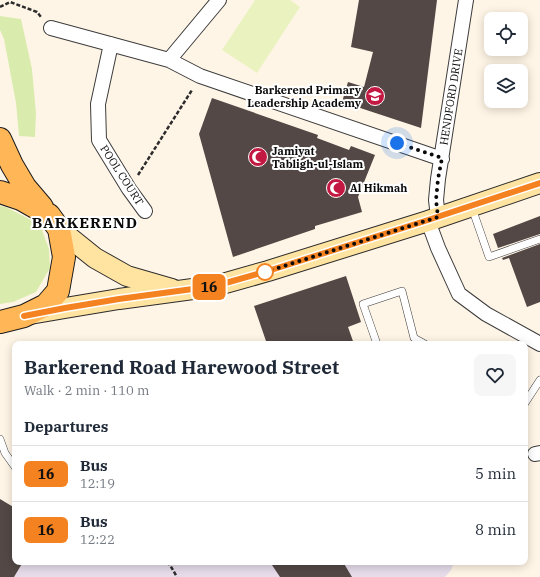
<!DOCTYPE html>
<html lang="en">
<head>
<meta charset="utf-8">
<style>
	:root { --surface:#fff; --page:#f6f6f7; --text:#1f2937; --muted:#747a83; --line:#e0e1e3 }
	body { margin:0; font-family:"IBM Plex Serif",serif; background:var(--page); color:var(--text); height:100vh; display:flex; flex-direction:column; font-size:15px; white-space:nowrap }
	* { box-sizing:border-box; margin:0 }
	p { font-size:13px; color:var(--muted) }
	.icon { flex:none; width:22px; height:22px; fill:none; stroke:currentColor; stroke-width:2; stroke-linecap:round; stroke-linejoin:round }
	.map { position:relative; flex:1; overflow:hidden }
	.sheet { position:absolute; left:12px; top:341px; width:516px; height:224px; display:flex; flex-direction:column; background:var(--surface); border-radius:8px; box-shadow:0 2px 10px #0003 }
	.sheet>* { flex:none }
	.badge { padding:0 8px; border-radius:6px; font-size:14px; line-height:26px }
	.buttons { position:absolute; left:484px; top:12px; display:grid; gap:8px }
	.buttons a { display:grid; place-items:center; width:44px; height:44px; border-radius:8px; background:var(--surface); box-shadow:0 2px 10px #0003; font-size:20px }
	.you { position:absolute; width:20px; height:20px; margin:-10px; border:3px solid #fff; border-radius:50%; background:#1a73e8; box-shadow:0 0 0 6px #1a73e833 }
	.map>.badge { position:absolute; translate:-50% -50%; box-shadow:0 0 0 2px #fff }
	h2 { padding:0 12px; font-size:15px; line-height:36px }
	.round { display:grid; place-items:center; flex:none; width:42px; height:42px; border-radius:8px; background:var(--page) }
	.headline { display:flex; align-items:center; justify-content:space-between; height:68px; padding:0 12px }
	h1 { font-size:19px; font-weight:800; line-height:30px }
	ul { padding:0; list-style:none }
	li { display:flex; align-items:center; gap:12px; height:56px; padding:0 12px; border-top:1px solid var(--line) }
	li div { flex:1 }
	li b { display:block; font-size:15px }
	li em { font-style:normal }
	li .badge { min-width:44px; font-weight:700; text-align:center }
	.map>svg:first-child { display:block }
</style>
</head>
<body>
<div class="map">
<svg width="540" height="577" viewBox="0 0 540 577">
	<rect width="100%" height="100%" fill="#fff5e6"/>
	<path fill="#e6dcea" d="M 22,562 L 454,562 L 451,570 L 445,577 L 14,577 Z"/>
	<path fill="#daecad" d="M 0,16 L 21,19 L 32,69 L 36,113 L 35,137 L 19,136 L 16,103 L 4,39 L 0,30 Z
		M 0,206 L 6,207 L 33,221 L 42,230 L 49,249 L 50,268 L 36,292 L 13,302 L 0,304 Z"/>
	<path fill="#eaf2c0" d="M 255,0 L 290,0 L 300,7 L 257,73 L 222,50 Z"/>
	<path fill="#534845" d="M 359,0 L 437,0 L 421,128 L 342,102 L 348,82 L 364,87 L 373,52 L 351,47 Z
		M 212,98 L 318,135 L 317,138 L 349,150 L 351,146 L 375,155 L 358,197 L 362,212 L 315,226 L 315,229 L 233,257 L 199,134 Z
		M 540,216 L 540,234 L 498,248 L 493,234 Z
		M 540,244 L 540,302 L 527,307 L 509,258 L 503,260 L 502,258 Z
		M 346,276 L 361,322 L 348,327 L 354,344 L 267,344 L 254,306 Z
		M 0,499 L 15,508 L 15,562 L 23,562 L 14,577 L 0,577 Z
		M 270,562 L 343,562 L 352,577 L 280,577 Z"/>
	<g fill="none" stroke-linecap="round" stroke-linejoin="round">
		<g stroke="#3d3d3d" stroke-width="8">
			<path id="service" d="M 472,208 L 489,257 L 540,239
				M 377,344 L 363,304 L 402,291 L 414,338 L 425,344
				M 525,403 L 540,380
				M 0,439 L 5,453 L 15,467"/>
		</g>
		<g stroke="#3d3d3d" stroke-width="16">
			<path id="minor" d="M 51,28 L 169,60 L 200,76 L 442,159
				M 111,44 L 98,104 L 99,140 L 129,189 L 145,211
				M 169,60 L 219,0
				M 438,217 L 436,200 L 438,179 L 466,0
				M 428,221 L 438,248 L 459,294 L 486,314 L 540,344
				M 535,454 L 540,453"/>
		</g>
		<g stroke="#2c2c2c" stroke-width="22">
			<path id="secondary" d="M 59,229 L 95,258 L 127,276 L 172,289
				M 30,314 L 65,308 L 119,299 L 215,286 L 268,271 L 428,221 L 540,183"/>
		</g>
		<g stroke="#1b1b1b" stroke-width="24">
			<path id="primary" d="M 0,139 L 12,165 L 25,187 L 42,207
				M 0,192 L 21,199 L 49,215 L 59,229 L 64,257 L 58,291 L 46,305 L 24,316 L 0,322"/>
		</g>
		<path stroke="#2c2c2c" stroke-width="2.5" stroke-dasharray="4 2" stroke-linecap="butt" d="M 0,7 L 10,2 L 37,12 L 41,17
			M 138,175 L 192,90
			M 167,562 L 170,565 L 177,577"/>
		<use href="#service" stroke="#fff" stroke-width="7"/>
		<use href="#minor" stroke="#fff" stroke-width="14"/>
		<use href="#secondary" stroke="#ffe3a1" stroke-width="20"/>
		<use href="#primary" stroke="#ffb656" stroke-width="22"/>
	</g>
	<g fill="none" stroke-linecap="round" stroke-linejoin="round">
		<g stroke="#fff" stroke-width="9">
			<path id="line" d="M 24,316 L 65,308 L 119,299 L 215,286 L 268,271 L 428,220 L 540,183"/>
		</g>
		<use href="#line" stroke="#f58220" stroke-width="6"/>
		<path stroke="#0a0a0a" stroke-width="4" stroke-dasharray="0 7.2" d="M 265,272 L 438,217 L 436,200 L 438,179 L 442,158 L 397,143"/>
	</g>
	<defs>
		<g id="school-disc" transform="scale(1)"><circle r="9.5" fill="#c31841" stroke="#fff"/><path d="M0-5L7-2L0 1L-7-2ZM-4 1L0 2.5L4 1V4Q0 6-4 4Z" fill="#fff"/></g>
		<g id="mosque-disc" transform="scale(1)"><circle r="9.5" fill="#c31841" stroke="#fff"/><path d="M3.5-4.9A6 6 0 1 0 3.5 4.9A5 5 0 1 1 3.5-4.9Z" fill="#fff"/></g>
	</defs>
	<g fill-rule="evenodd">
		<use href="#school-disc" x="375" y="96"/>
		<use href="#mosque-disc" x="258" y="157"/>
		<use href="#mosque-disc" x="336" y="188"/>
	</g>
	<circle fill="#fff" stroke="#f58220" stroke-width="2" cx="265" cy="272" r="8"/>
	<g text-anchor="middle" stroke-width="4" stroke-linejoin="round" paint-order="stroke">
		<g font-size="11" font-weight="bold" fill="#0a0a0a" stroke="#fff" text-anchor="start">
			<text x="361" y="94" text-anchor="end">Barkerend Primary<tspan x="361" dy="13">Leadership Academy</tspan></text>
			<text x="272" y="155">Jamiyat<tspan x="272" dy="13">Tabligh-ul-Islam</tspan></text>
			<text x="350" y="192">Al Hikmah</text>
		</g>
		<g font-size="11" fill="#0a0a0a" stroke="#fff">
			<text transform="translate(451 97) rotate(-81)" y="4">HENDFORD DRIVE</text>
			<text transform="translate(122 175) rotate(57)" y="4">POOL COURT</text>
		</g>
		<g font-size="15" font-weight="bold" letter-spacing="1" fill="#0a0a0a" stroke="#fff">
			<text x="85" y="228">BARKEREND</text>
		</g>
	</g>
</svg>
<div class="buttons">
<a><svg class="icon" aria-label="locate" viewBox="0 0 24 24"><circle cx="12" cy="12" r="6"/><path d="M12 2v4M12 18v4M2 12h4M18 12h4"/></svg></a>
<a><svg class="icon" aria-label="layers" viewBox="0 0 24 24"><path d="M12 4l9 5-9 5-9-5zM3 14l9 5 9-5"/></svg></a>
</div>
<div class="you" style="left:397px;top:143px"></div>
<b class="badge" style="left:209px;top:287px;background:#f58220;color:#111">16</b>
<section class="sheet">
<div class="headline"><div><h1>Barkerend Road Harewood Street</h1><p>Walk · 2 min · 110 m</p></div><a class="round"><svg class="icon" aria-label="heart" viewBox="0 0 24 24"><path d="M12 20l-8-8c-3-5 5-10 8-4 3-6 11-1 8 4z"/></svg></a></div>
<h2>Departures</h2>
<ul>
<li><span class="badge" style="background:#f58220;color:#111">16</span><div><b>Bus</b><p>12:19</p></div><em>5 min</em></li>
<li><span class="badge" style="background:#f58220;color:#111">16</span><div><b>Bus</b><p>12:22</p></div><em>8 min</em></li>
</ul>
</section>
</div>
</body>
</html>
